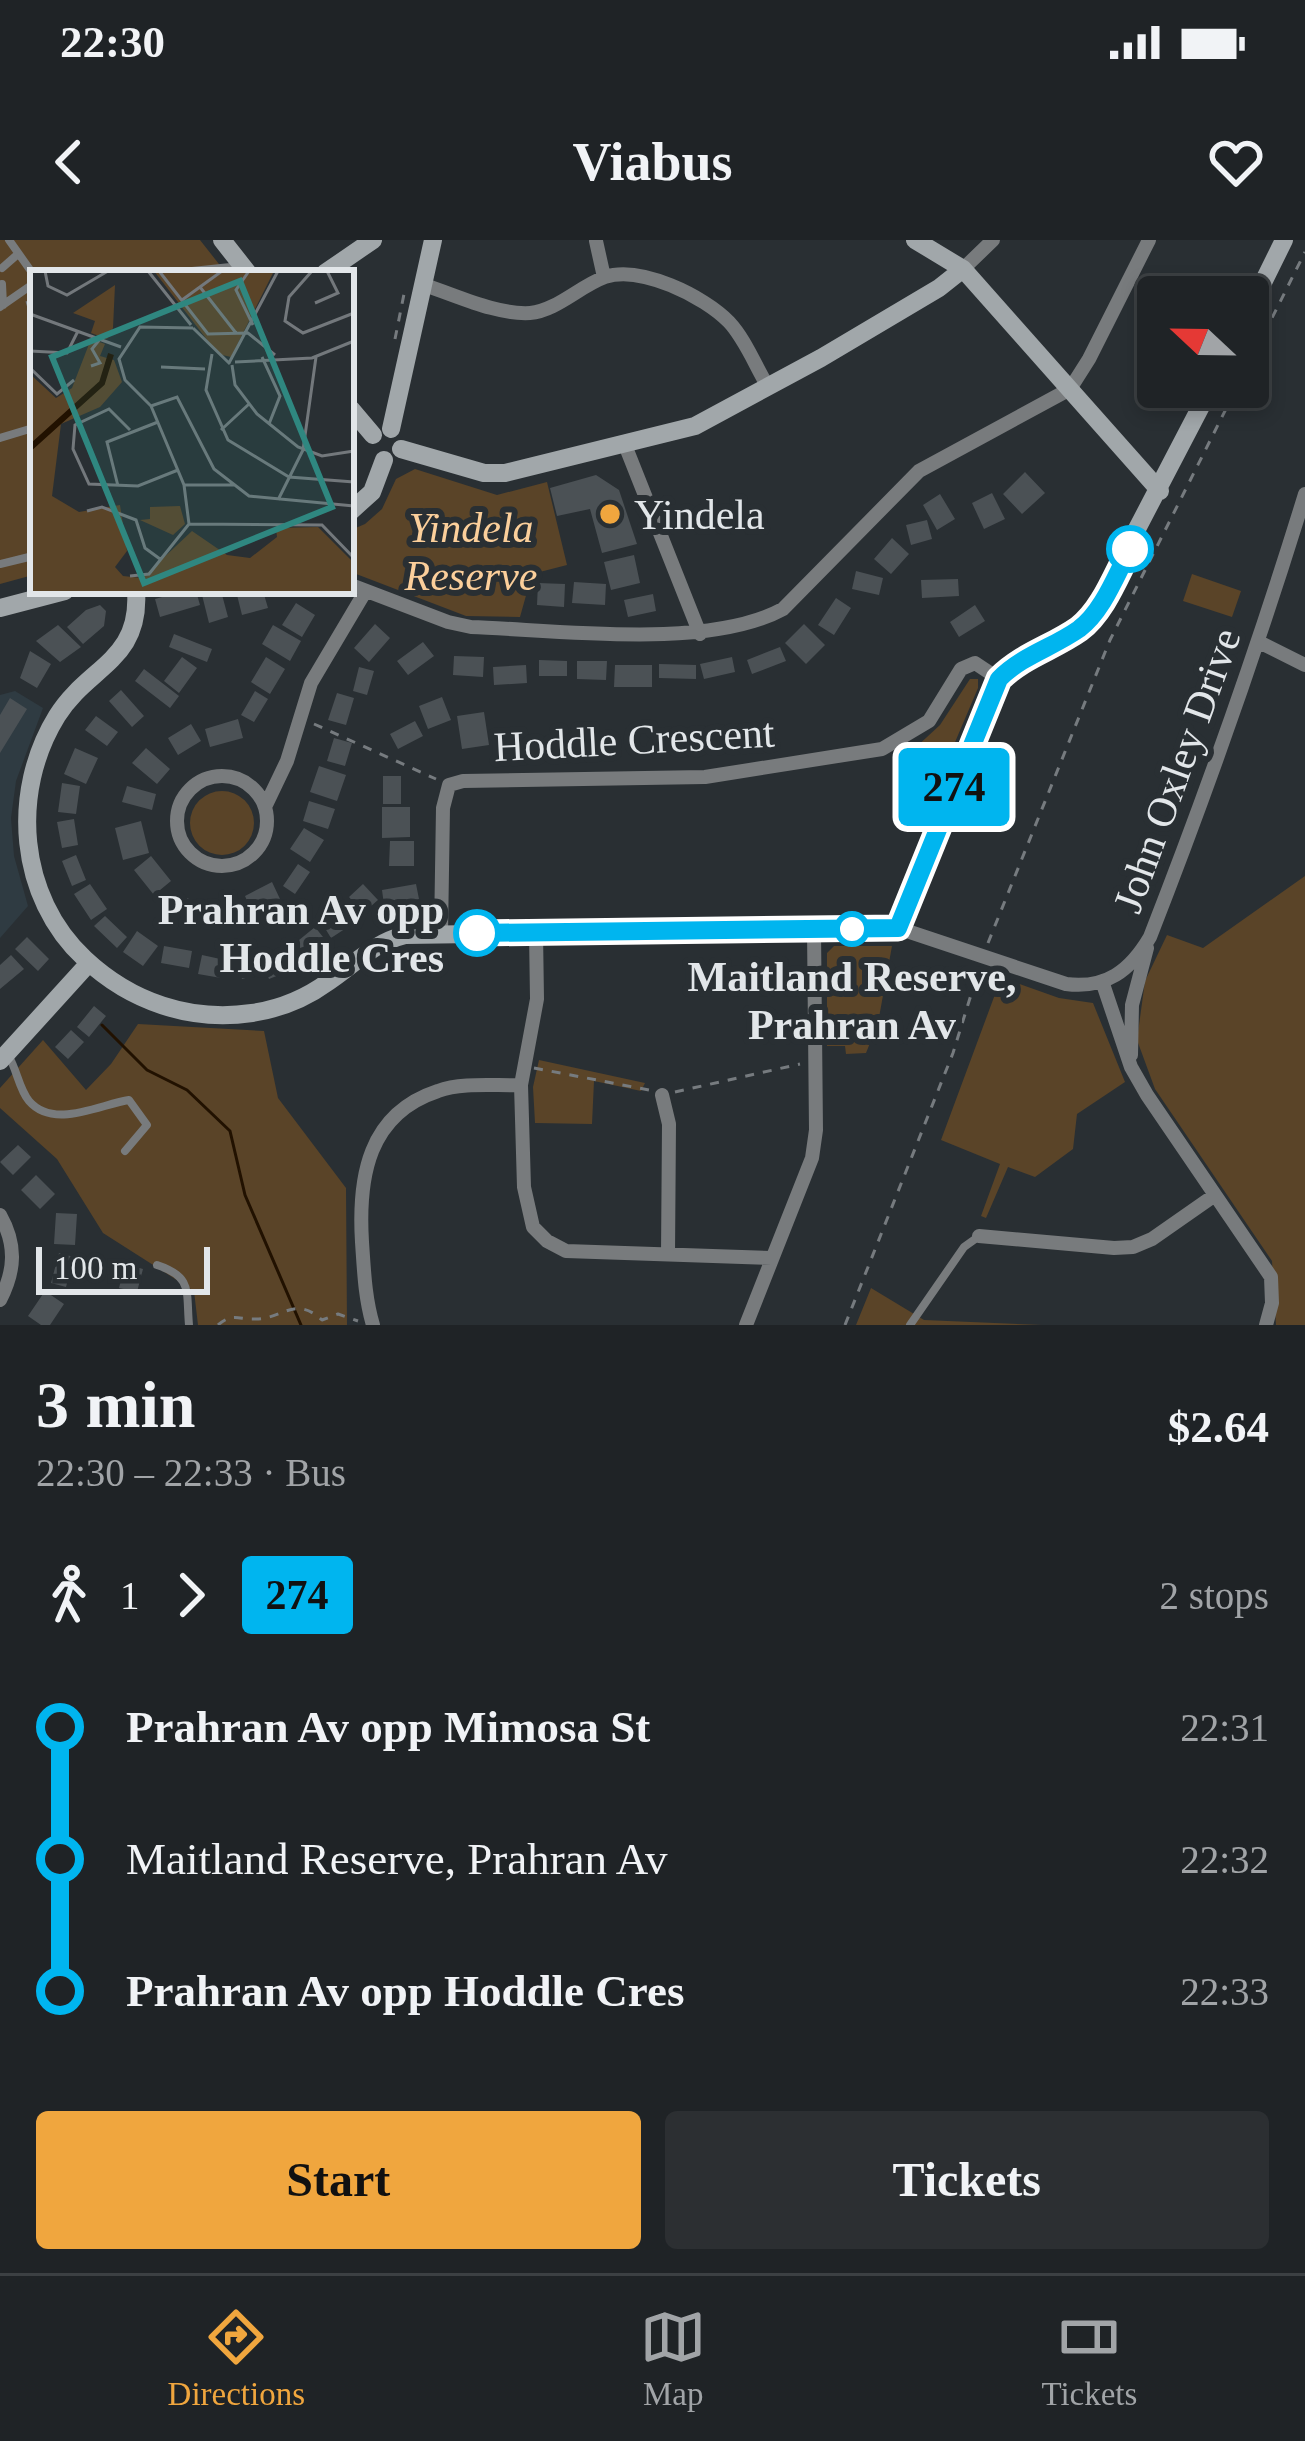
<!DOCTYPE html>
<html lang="en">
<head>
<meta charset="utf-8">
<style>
	:root { --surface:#1f2326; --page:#2c2f32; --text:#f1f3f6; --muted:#a1a4a7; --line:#3c4043; --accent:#f0a63e }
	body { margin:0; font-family:Georgia,serif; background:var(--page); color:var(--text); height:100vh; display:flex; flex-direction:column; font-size:45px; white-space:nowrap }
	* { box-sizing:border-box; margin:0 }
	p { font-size:39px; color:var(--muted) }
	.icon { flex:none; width:66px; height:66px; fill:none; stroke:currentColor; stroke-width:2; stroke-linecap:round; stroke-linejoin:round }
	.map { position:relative; height:1085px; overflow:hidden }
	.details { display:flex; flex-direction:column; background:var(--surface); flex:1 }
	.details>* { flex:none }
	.badge { padding:0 24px; border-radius:9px; font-size:42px; line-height:78px }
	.needle { width:78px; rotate:292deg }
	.controls { position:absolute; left:1137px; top:36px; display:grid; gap:24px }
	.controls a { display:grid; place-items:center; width:132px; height:132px; border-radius:12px; background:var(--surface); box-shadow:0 6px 18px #0003,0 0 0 3px var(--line); font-size:60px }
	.scale { position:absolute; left:36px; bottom:30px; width:174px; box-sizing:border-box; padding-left:12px; border:6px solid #e2e6e9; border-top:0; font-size:33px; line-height:42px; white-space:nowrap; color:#e2e6e9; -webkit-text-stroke:9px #292f33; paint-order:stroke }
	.map>.badge { position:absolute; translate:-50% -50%; box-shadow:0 0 0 6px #fff }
	.legs { display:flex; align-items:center; gap:18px; height:132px; padding:0 36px; font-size:39px }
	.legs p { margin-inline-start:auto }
	.head { display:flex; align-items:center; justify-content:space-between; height:204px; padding:0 36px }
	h1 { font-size:66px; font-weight:700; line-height:90px }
	.button { display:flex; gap:24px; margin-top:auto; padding:24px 36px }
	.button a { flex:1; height:138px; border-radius:12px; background:var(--accent); color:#111; font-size:48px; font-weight:700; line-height:138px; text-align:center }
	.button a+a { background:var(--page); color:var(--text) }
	ul { padding:0 36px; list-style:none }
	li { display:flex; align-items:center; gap:42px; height:132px; font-size:45px }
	li i { display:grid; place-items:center; width:18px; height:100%; margin:0 15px; background:currentColor }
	li i::after { content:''; width:30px; height:30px; margin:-15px; border:9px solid; border-radius:50%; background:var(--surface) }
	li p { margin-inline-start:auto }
	li:first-child i { background:linear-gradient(#0000 50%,currentColor 0) }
	li:last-child i { background:linear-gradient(currentColor 50%,#0000 0) }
	.status { display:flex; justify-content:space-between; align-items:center; height:84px; padding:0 60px; background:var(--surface); direction:ltr }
	.status svg { height:33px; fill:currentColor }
	header { display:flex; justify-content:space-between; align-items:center; height:156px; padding:0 36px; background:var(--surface); font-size:54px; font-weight:700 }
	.tab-bar { display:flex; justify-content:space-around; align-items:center; height:168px; border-top:3px solid var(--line); background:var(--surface); font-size:33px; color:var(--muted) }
	.tab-bar a { display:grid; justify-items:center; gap:6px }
	.tab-bar .on { color:var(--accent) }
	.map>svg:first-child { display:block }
</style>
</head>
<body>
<div class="status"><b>22:30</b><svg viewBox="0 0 49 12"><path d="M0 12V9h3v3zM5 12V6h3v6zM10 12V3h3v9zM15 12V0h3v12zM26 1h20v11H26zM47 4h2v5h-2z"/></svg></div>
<header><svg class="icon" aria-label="back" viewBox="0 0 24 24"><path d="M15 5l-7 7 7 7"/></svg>Viabus<svg class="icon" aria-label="heart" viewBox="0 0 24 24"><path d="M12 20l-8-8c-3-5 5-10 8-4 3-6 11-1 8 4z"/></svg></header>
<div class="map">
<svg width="1305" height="1085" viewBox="0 0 1305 1085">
	<rect width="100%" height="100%" fill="#292f33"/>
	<path fill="#2f3b42" d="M 15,451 L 43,468 L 16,541 L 11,578 L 14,616 L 28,666 L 0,698 L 0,455 Z"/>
	<path fill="#5a4428" d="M 0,0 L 200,0 L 226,33 L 33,33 L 33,335 L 0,344 Z
		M 415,229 L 497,255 L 547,242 L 567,325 L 532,334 L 520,377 L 466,376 L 351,332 L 351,290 L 365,284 L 382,269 L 396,239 Z
		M 1192,334 L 1241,351 L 1232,377 L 1183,361 Z
		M 970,439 L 978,439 L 978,448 L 950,514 L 901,521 L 940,485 Z
		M190 583a32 32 0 1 1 64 0a32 32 0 1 1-64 0Z
		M 1305,636 L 1305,1085 L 1276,1085 L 1272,1021 L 1155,849 L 1137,800 L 1145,741 L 1167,695 L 1203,708 Z
		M 834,706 L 892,706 L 878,783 L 866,813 L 846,814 L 845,806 L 827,806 L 827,713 Z
		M 1005,739 L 1059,758 L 1093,763 L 1125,842 L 1077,874 L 1073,909 L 1035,937 L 1008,927 L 986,978 L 981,976 L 1000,924 L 941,900 L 997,749 Z
		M 138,784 L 264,791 L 278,858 L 346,948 L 347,1085 L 198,1085 L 194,1051 L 103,993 L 57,919 L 0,868 L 0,848 L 43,800 L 86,850 L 111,824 Z
		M 539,820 L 645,843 L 641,851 L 594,841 L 592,884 L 535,883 L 533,847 Z
		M 871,1048 L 924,1080 L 1042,1085 L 856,1085 Z"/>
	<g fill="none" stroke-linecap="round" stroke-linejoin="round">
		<path stroke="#211100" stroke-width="3" d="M 102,785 L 147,830 L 187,850 L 230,891 L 245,955 L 301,1085"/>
	</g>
	<path fill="#4b5155" d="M 1025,232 L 1045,253 L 1022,274 L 1003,254 Z
		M 596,235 L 619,250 L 637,304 L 602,313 L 590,269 L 557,276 L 550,248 Z
		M 992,253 L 1005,279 L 984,289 L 972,263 Z
		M 940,254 L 955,279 L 937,290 L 923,265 Z
		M 927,280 L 932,299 L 911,305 L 906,285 Z
		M 892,298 L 909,314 L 891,334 L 874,319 Z
		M 634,315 L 640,343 L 611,350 L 604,322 Z
		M 856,331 L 883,338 L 879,355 L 852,349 Z
		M 958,339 L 959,356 L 922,358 L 921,340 Z
		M 574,342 L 606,344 L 605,365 L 572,363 Z
		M 538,343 L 565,344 L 564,367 L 537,365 Z
		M 183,351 L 196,351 L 200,365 L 160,377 L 155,359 Z
		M 201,351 L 221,351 L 228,377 L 209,383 Z
		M 236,351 L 263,351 L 268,368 L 242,375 Z
		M 653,354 L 656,371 L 628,377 L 624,360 Z
		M 836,358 L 851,368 L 834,395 L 818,385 Z
		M 296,363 L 315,375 L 302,397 L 282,385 Z
		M 100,365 L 106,371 L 104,386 L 83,404 L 67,387 L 86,370 Z
		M 975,365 L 985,381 L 959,397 L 950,382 Z
		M 375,384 L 390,398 L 369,422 L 354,408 Z
		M 804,384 L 825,405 L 806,424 L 785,403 Z
		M 58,385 L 81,407 L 60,422 L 36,401 Z
		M 273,385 L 301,401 L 290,421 L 262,404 Z
		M 174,394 L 212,409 L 207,422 L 169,407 Z
		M 423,402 L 434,416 L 408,435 L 397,421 Z
		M 780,407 L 786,421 L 752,434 L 747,420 Z
		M 30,411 L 51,424 L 37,448 L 20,438 Z
		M 454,416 L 484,417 L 483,437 L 453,435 Z
		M 182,417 L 197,428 L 179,453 L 164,441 Z
		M 266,417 L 285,429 L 270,454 L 251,442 Z
		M 732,417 L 735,432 L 704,439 L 700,424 Z
		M 539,420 L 567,421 L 567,436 L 539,436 Z
		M 577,421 L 607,421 L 606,440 L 577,439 Z
		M 659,424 L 696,425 L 696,439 L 659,438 Z
		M 526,425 L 527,443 L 494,445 L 493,427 Z
		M 615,425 L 652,425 L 652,447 L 614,447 Z
		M 359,427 L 374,431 L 367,455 L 353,451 Z
		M 144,429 L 179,456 L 170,468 L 135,441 Z
		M 121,450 L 144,476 L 132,487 L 109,461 Z
		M 255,451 L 268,459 L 254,482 L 241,475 Z
		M 337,453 L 354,458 L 346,485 L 328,480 Z
		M 442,457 L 451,480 L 428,489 L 419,466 Z
		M 10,458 L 27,469 L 0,513 L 0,475 Z
		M 484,472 L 489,505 L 462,509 L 457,476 Z
		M 96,476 L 118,492 L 107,506 L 85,490 Z
		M 238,479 L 243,498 L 210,507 L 205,489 Z
		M 415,481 L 423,496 L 398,509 L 390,494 Z
		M 191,484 L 201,501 L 178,515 L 168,498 Z
		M 334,498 L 352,503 L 345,526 L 327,521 Z
		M 75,508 L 98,518 L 86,544 L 64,534 Z
		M 146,508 L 170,529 L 157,544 L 132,523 Z
		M 319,526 L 346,535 L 337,561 L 310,552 Z
		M 383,536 L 401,536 L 401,564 L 383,564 Z
		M 62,543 L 80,546 L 76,574 L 58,572 Z
		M 127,546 L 156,554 L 152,570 L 122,562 Z
		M 309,561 L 335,569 L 328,589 L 303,581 Z
		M 382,567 L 410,567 L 410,597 L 382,598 Z
		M 74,579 L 78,605 L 62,608 L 57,582 Z
		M 141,581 L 149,613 L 123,620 L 115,588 Z
		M 304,588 L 324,600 L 310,622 L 290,609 Z
		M 390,601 L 414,601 L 414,626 L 389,626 Z
		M 76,615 L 86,640 L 72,646 L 62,621 Z
		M 151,616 L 171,641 L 154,655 L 134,630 Z
		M 298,624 L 310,632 L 295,654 L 283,646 Z
		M 272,642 L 280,659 L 252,672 L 245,656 Z
		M 90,644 L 107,669 L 91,680 L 74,654 Z
		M 363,644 L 378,660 L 363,673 L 349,657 Z
		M 416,644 L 419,659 L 384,665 L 382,650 Z
		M 169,650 L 198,663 L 190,681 L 161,667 Z
		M 343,665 L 354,683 L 331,698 L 320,680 Z
		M 207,666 L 239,666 L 239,681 L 207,681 Z
		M 105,676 L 127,697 L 117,708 L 94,686 Z
		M 315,687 L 327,702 L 305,720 L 293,705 Z
		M 137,691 L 158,706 L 143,726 L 123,712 Z
		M 27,697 L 49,719 L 38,731 L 15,709 Z
		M 164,706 L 192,711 L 189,728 L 161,723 Z
		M 285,707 L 294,729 L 269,739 L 260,717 Z
		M 11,715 L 24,729 L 0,749 L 0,725 Z
		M 202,715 L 225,720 L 221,738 L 198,734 Z
		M 255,716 L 260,734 L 242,739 L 237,721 Z
		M 94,766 L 106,776 L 89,797 L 77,787 Z
		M 71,790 L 84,802 L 68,819 L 55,807 Z
		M 18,905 L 31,917 L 13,935 L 0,922 Z
		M 36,935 L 55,954 L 40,969 L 21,950 Z
		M 56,973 L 77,974 L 75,1005 L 54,1004 Z
		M 59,1013 L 74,1017 L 66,1047 L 51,1043 Z
		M 125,1024 L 143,1029 L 137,1052 L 119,1048 Z
		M 45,1051 L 64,1064 L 50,1085 L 41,1085 L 28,1076 Z"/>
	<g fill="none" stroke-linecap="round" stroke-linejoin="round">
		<path stroke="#767b7f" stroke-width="3" stroke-dasharray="9 9" stroke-linecap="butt" d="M 27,61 L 33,82
			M 395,99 L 405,49
			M 1248,126 L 1305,12
			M 314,484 L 436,539
			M 988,703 L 1110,400 L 1237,147
			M 534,828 L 649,850
			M 675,852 L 800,824
			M 218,1085 C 233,1072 239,1080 256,1079 C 282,1079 295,1055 322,1080 L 338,1074 L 358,1081
			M 845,1085 L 953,813 L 979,729"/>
		<path stroke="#787b7d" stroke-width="8" d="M 9,0 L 33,34
			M 2,28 L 18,14
			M 173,33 L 240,26
			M 2,44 L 3,65
			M 0,67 L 33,44
			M 0,198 L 33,188
			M 0,324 L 33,316
			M 9,817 C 17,830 19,849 29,861 C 54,890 101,864 129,860 L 147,885 L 125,911
			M 157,1025 C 193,1037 186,1051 189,1085
			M 910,1085 L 964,1007 L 978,997"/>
		<path stroke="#787b7d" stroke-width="14" d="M 596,1 L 604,37
			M 963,29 L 993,0
			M 424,45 C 456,55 496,75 530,73 C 556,71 580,46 605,37 C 640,25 704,56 729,82 C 745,99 755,125 767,145
			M 625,205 L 700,394
			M 351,345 L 448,382 L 471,387 C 558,390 708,410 783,369 L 919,231 L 1070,149 L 1089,119 L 1149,0
			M 1259,402 L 1305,425
			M177 581a45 45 0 1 1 90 0a45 45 0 1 1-90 0Z
			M 265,567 L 287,521 L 311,443 L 365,352
			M 898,688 L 1066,744 C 1106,749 1130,731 1150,697 C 1207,551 1259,404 1305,254
			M 536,692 L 537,759 L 521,845 L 524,947 L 533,987 L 547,1001 L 566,1011 L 772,1018
			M 441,693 L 443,568 L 449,545 L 463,541 L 705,537 L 882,509 L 929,481 L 961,429 L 975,423 L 999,439
			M 1103,744 L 1131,827 L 1147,855 L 1271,1037 L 1272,1063 L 1266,1085
			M 1131,815 L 1132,765 L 1147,708
			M 662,855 L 669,884 L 668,1014
			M 0,975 C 17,1005 15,1031 0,1060
			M 979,996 L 1114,1008 L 1133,1007 L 1152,999 L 1215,955
			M 373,1085 C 365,1058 364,1031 362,1002 C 358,937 368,874 438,851 C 462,842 495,846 521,845
			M 746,1085 L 812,918 L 816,890 L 814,690"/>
		<path stroke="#a1a7aa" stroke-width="18" d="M 222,0 L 248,33
			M 915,0 L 963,29 L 1160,251
			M 325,33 L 373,0
			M 1248,73 L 1284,0
			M 351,169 L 373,195
			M 391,189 L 433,0
			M 401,209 L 484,233 L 505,233 L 695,186 L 821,118 L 939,48 L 963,29
			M 351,271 L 372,252 L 384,220
			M 136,351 C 141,421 88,426 57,476 C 10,552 18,657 85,719 C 131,762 190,782 252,773 C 279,769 306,758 328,742 C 355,724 373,703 405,695 L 898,688 L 999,439 C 1025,412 1064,405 1090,379 L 1211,147
			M 0,368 L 65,351
			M 0,821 L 89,723"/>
	</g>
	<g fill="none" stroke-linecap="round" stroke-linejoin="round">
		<g stroke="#fff" stroke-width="27">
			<path id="line-1" d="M 477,693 L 898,688 L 999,439 C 1023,415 1052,408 1079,389 C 1103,371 1116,335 1130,309"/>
		</g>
		<use href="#line-1" stroke="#00b5ef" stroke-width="18"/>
	</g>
	<circle fill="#f0a63e" stroke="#292f33" stroke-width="4.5" cx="610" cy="274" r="12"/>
	<g fill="#fff" stroke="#00b5ef" stroke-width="6">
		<circle cx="1130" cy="309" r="21"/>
		<circle cx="852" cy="689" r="15"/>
		<circle cx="477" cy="693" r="21"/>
	</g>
	<g text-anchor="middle" stroke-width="12" stroke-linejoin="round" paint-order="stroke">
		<g font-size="42" fill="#e2e6e9" stroke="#292f33" text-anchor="start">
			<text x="634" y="289">Yindela</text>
		</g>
		<g font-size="42" font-style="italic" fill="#fbcf9b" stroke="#292f33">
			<text x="471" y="302">Yindela<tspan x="471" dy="48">Reserve</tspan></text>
		</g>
		<g font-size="42" fill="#e2e6e9" stroke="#292f33">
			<text transform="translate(634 499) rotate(-3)" y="15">Hoddle Crescent</text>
			<text transform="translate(1176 530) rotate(-70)" y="15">John Oxley Drive</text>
		</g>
		<g font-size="42" font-weight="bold" fill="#e2e6e9" stroke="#292f33" text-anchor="end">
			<text x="444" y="684">Prahran Av opp<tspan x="444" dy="48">Hoddle Cres</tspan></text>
			<text x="852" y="751" text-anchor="middle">Maitland Reserve,<tspan x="852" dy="48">Prahran Av</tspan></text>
		</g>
	</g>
	<g transform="translate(30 30)">
		<rect width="324" height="324" fill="#292f33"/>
		<path d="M 124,1 L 244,1 L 201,87 L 188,84 ZM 85,15 L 83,58 L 77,69 L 61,63 L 65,51 L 43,43 ZM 61,69 L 75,74 L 70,86 L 84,90 L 92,112 L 70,137 L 31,154 L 22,226 L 49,242 L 90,235 L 97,281 L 85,297 L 93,306 L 112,308 L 162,261 L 197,285 L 220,288 L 247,267 L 246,258 L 288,257 L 324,293 L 324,323 L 0,323 L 0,104 L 26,128 L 42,118 ZM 150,236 L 155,254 L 143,265 L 110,250 L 120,249 L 120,237 Z" fill="#5a4428"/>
		<path fill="none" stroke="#211100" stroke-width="6" d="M 0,178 L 72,113 L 81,84"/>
		<path fill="none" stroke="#73787c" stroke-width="3" d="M 15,1 L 18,16 L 37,25 L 78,1M 118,1 L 161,55M 129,1 L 178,64 L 218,63 L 245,85M 219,1 L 206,20 L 223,55M 282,1 L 259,27 L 255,51 L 273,63 L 324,43M 170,17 L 206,63M 152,30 L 192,1M 285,33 L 308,23 L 297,1M 0,44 L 91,77M 163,58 L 200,94M 0,81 L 37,83 L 48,61M 182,84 L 176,120 L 198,170 L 259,207 L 324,212M 232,87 L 250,126 L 239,154M 205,92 L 282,88 L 324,71M 199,93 L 248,1M 202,95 L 205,115 L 227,144 L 268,177 L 292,186 L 324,181M 61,96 L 70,93 L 62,79 L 70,69M 131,97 L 175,99M 0,98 L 27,124 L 44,110M 121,136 L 147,127 L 184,199 L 219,226 L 324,236M 100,160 L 79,139 L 45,155 L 43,179 L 59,214 L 108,216 L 148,200M 191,160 L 219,134M 154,215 L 204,215M 88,216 L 77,172 L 128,152M 248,230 L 273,180 L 286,87M 57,241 L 72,237 L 106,250 L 115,278 L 130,289M 159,254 L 154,215 L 121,136 L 95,110 L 89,89 L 110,57 L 163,58M 159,254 L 292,255 L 324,288M 100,306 L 119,304 L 159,254"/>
		<path fill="#2f8780" fill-opacity="0.15" stroke="#2f8780" stroke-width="6" d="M 210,11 L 302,237 L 114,313 L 22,87 Z"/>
		<rect width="324" height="324" fill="none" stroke="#e2e6e9" stroke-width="6"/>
	</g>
</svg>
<div class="controls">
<a><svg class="needle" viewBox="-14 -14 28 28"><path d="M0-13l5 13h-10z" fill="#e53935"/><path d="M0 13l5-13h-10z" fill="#a1a4a7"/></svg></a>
</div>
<div class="scale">100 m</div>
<b class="badge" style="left:954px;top:547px;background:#00b5ef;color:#111">274</b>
</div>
<section class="details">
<div class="head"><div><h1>3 min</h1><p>22:30 – 22:33 · Bus</p></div><b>$2.64</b></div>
<div class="legs"><svg class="icon" aria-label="walk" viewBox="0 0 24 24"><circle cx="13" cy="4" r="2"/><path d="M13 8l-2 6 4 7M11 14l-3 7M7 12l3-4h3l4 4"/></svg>1<svg class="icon" aria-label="forward" viewBox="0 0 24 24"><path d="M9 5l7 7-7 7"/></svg><b class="badge" style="background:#00b5ef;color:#111">274</b><p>2 stops</p></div>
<ul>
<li><i style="color:#00b5ef"></i><b>Prahran Av opp Mimosa St</b><p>22:31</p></li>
<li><i style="color:#00b5ef"></i><span>Maitland Reserve, Prahran Av</span><p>22:32</p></li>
<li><i style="color:#00b5ef"></i><b>Prahran Av opp Hoddle Cres</b><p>22:33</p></li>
</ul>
<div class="button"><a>Start</a><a>Tickets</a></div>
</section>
<nav class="tab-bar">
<a class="on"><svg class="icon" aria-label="directions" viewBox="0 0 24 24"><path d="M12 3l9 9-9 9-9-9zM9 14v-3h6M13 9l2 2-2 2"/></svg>Directions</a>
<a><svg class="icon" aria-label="map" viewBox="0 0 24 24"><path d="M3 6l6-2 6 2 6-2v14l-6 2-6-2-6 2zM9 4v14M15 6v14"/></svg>Map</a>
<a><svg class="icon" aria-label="tickets" viewBox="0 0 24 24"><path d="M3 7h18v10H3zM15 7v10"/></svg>Tickets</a>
</nav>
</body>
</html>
